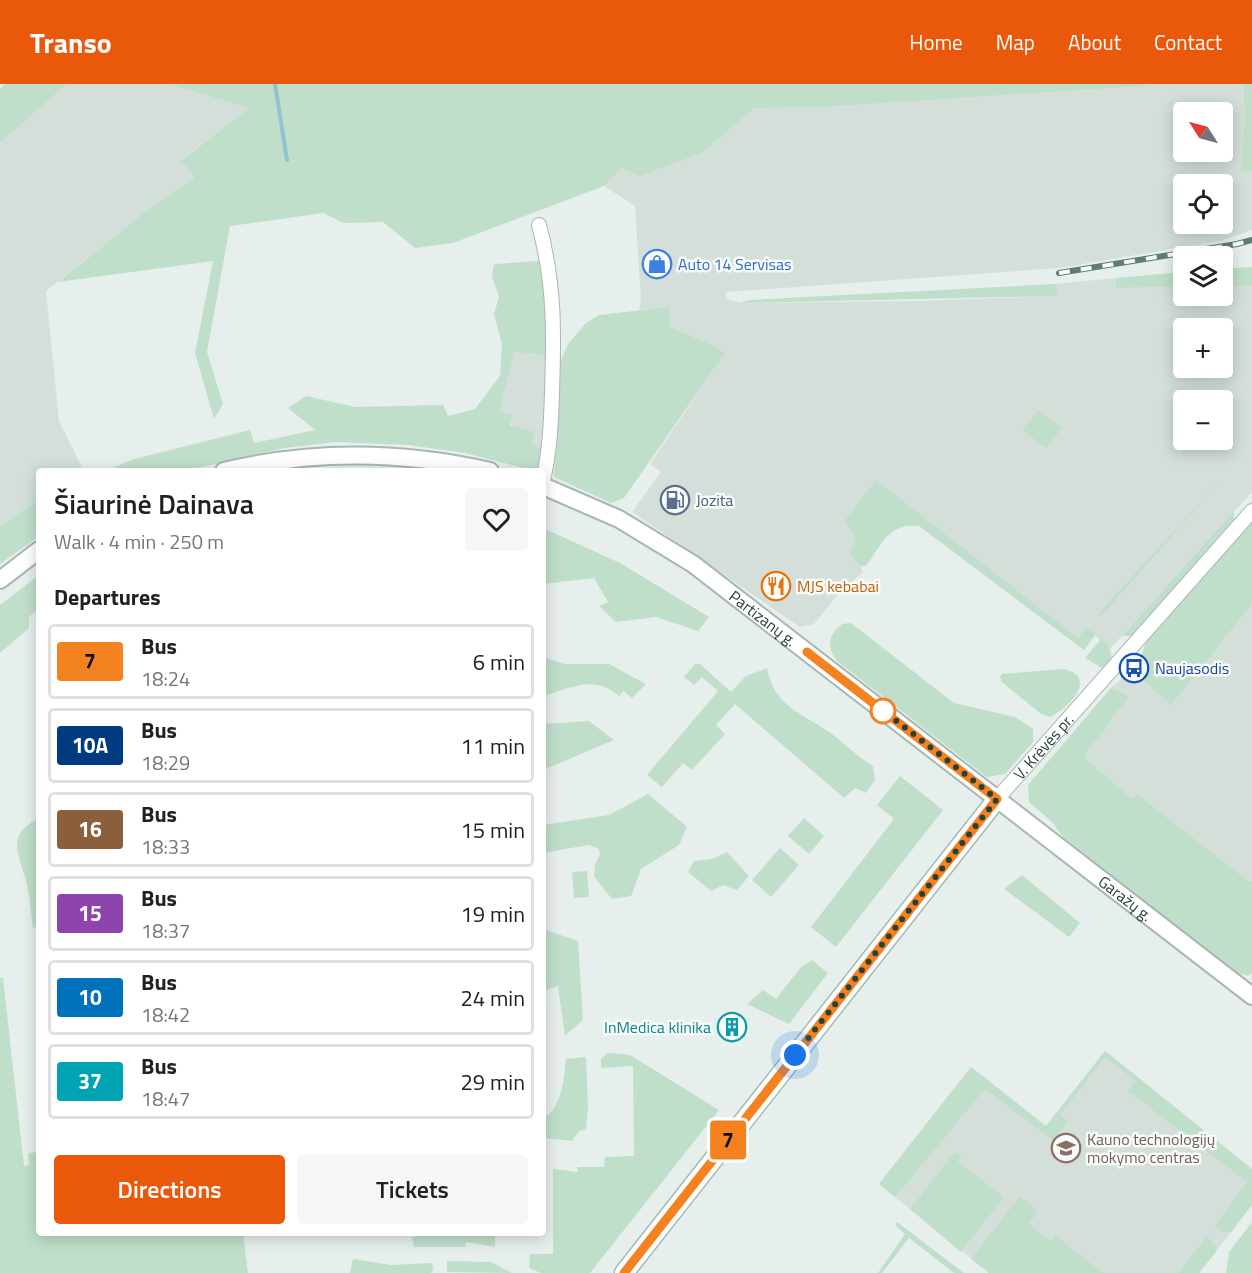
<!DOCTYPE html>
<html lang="en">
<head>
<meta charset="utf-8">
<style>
	:root { --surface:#fff; --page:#f6f6f6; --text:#202124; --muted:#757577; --line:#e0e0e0; --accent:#ea580c }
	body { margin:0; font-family:"Titillium Web",sans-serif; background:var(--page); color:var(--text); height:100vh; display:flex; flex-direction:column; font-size:22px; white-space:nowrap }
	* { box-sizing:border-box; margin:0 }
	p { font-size:20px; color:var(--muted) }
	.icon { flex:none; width:33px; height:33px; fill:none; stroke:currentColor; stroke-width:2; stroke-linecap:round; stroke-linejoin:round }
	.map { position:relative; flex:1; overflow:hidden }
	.side { position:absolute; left:36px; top:384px; width:510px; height:768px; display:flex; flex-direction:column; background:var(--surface); border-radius:6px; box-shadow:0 3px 15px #0003 }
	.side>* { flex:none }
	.badge { padding:0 12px; border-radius:4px; font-size:21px; line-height:39px }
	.needle { width:39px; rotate:306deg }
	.tools { position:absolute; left:1173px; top:18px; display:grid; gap:12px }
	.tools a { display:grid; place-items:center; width:60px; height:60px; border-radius:6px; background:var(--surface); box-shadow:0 3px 15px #0003; font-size:30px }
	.you { position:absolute; width:30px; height:30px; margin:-15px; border:4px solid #fff; border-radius:50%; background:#1a73e8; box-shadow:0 0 0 9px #1a73e833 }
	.map>.badge { position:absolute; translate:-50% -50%; box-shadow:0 0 0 3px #fff }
	h2 { padding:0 18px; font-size:22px; line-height:54px }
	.round { display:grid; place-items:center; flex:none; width:63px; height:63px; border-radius:6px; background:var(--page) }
	.head { display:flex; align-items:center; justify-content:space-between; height:102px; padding:0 18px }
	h1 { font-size:28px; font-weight:600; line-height:45px }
	.primary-button { display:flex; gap:12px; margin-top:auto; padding:12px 18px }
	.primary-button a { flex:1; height:69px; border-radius:6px; background:var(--accent); color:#fff; font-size:24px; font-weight:600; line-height:69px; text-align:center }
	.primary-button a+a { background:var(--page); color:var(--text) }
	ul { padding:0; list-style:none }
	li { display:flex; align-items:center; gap:18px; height:75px; margin:0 12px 9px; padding:0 6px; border:3px solid var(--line); border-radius:6px }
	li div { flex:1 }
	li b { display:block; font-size:22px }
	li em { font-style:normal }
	li .badge { min-width:66px; font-weight:700; text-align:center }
	header { display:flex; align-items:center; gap:36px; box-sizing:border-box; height:84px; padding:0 30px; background:var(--accent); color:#fff }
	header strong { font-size:28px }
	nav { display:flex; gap:33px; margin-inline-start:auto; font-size:21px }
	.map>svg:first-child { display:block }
</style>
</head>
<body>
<header>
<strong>Transo</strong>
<nav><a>Home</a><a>Map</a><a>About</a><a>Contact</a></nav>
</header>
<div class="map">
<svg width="1252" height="1189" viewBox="0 0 1252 1189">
	<rect width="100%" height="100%" fill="#e6efeb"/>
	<path fill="#d4dfda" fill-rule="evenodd" d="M 67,0 L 168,0 L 251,24 L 181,75 L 194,94 L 141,131 L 46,207 L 59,337 L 84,387 L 39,387 L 39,415 L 0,443 L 0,59 Z
		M 1148,0 L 1243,0 L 1245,31 L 1241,88 L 1252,87 L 1252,146 L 1220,157 L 1059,184 L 726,208 L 726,215 L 741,219 L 917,217 L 1056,212 L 1056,200 L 1115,194 L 1116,204 L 1183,203 L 1184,212 L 1222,212 L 1223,203 L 1252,201 L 1252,408 L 1110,565 L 1087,544 L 1078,554 L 876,397 L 844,437 L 857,454 L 858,477 L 863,488 L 840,508 L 814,540 L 800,543 L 634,429 L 633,427 L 661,388 L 650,380 L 724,270 L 713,261 L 670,243 L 669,223 L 639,226 L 641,215 L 635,122 L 604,102 L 622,84 L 703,68 L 754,24 L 825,23 L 1146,2 ZM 1184,28 L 1222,28 L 1222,68 L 1184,68 ZM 1184,100 L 1222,100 L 1222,140 L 1184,140 ZM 1184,244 L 1222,244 L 1222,284 L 1184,284 ZM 1184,316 L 1222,316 L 1222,356 L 1184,356 Z
		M 515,268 L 549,272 L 544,364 L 532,361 L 499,327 Z
		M 1252,520 L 1252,796 L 1250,798 L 1137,710 L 1133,716 L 1087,676 L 1086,670 L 1128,614 L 1111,604 L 1123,593 L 1128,599 L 1139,594 L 1171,620 Z
		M 1105,967 L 1252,1085 L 1252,1121 L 1199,1189 L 989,1189 L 879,1100 L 971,983 L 1046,1042 Z"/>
	<path fill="#c0dfca" d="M 5,0 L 67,0 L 0,59 L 0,5 Z
		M 168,0 L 1148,0 L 1146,2 L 825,23 L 754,24 L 703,68 L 640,92 L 622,84 L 604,102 L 453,159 L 415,164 L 383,138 L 343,139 L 324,129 L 230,142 L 207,268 L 223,320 L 214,335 L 195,269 L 213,177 L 58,198 L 141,131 L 194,94 L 181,76 L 250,24 Z
		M 1243,0 L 1252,0 L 1252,87 L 1241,88 L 1245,31 Z
		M 540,177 L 549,230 L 549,272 L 515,268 L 499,327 L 512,331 L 510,341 L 534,348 L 532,361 L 544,364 L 543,381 L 535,387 L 465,369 L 408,361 L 336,358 L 284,364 L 184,387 L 106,387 L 134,375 L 250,346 L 254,359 L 315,346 L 288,324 L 306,312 L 355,323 L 443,321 L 448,332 L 475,325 L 500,292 L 502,260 L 494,230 L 499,213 L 492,192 L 494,180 Z
		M 1252,183 L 1252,201 L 1223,203 L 1223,185 Z
		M 1183,188 L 1183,203 L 1116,204 L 1115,194 Z
		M 1056,200 L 1057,212 L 741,219 L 749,216 Z
		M 669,223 L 670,243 L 713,261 L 725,269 L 624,414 L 611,419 L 554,393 L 560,279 L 568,260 L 586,239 L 599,231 Z
		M 1038,326 L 1062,344 L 1046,364 L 1022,346 Z
		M 1223,394 L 1101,532 L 1099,532 L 1099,529 Z
		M 876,396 L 1078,554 L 1086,544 L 1096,550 L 1084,566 L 919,442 C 888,439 883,459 866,482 L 861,482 L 850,471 L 856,454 L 844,437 Z
		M 39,415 L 39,452 L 0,480 L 0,443 Z
		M 1234,427 L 1234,435 L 1132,552 L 1122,552 Z
		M 1252,435 L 1252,520 L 1171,621 L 1140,594 L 1128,599 L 1123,593 L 1140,576 L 1146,557 Z
		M 543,444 L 620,479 L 709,533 L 698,547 L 656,533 L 616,538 L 599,522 L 608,518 L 594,494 L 543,500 Z
		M 39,491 L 39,524 L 29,533 L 29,544 L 0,569 L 0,521 Z
		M 851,539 L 954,619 L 1015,633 L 1033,645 L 1033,658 L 1005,690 L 987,693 L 838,578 C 827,564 827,552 842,540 Z
		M 1101,555 L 1107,559 L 1112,573 L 1102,584 L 1085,574 Z
		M 543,573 L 565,580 L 609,580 L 646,600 L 632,614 L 624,607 L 619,612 C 593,590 572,604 543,612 Z
		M 695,580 L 700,580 L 731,608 L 746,592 L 767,584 C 774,622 800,628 829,648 C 844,658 856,672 873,682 L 875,696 L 866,709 L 855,704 L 844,714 L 735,620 L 716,641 L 725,650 L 692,686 L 683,679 L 662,703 L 647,691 L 718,607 L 702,593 L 694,601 L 684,593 Z
		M 1064,585 C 1099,593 1068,625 1050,633 L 1041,630 L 1002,598 L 1000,593 L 1002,590 Z
		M 1111,604 L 1127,611 L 1128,614 L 1086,670 L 1087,676 L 1132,715 L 1137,710 L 1250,798 L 1252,796 L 1252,889 L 1248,892 L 1232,887 L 1063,753 L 1052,738 L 1029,718 L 1028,701 Z
		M 589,637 L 614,656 L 543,686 L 543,640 Z
		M 900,692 L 943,726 L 836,863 L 811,843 L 894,735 L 877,721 Z
		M 648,710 L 687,743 L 679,761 L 641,785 L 631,812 L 612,815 L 594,793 L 595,780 L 600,771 L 599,765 L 588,761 L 543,769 L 543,741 L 609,731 Z
		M 804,734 L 824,752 L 809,770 L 788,752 Z
		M 36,736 L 39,737 L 39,843 L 33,844 C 31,830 30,815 27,801 C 22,775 3,753 36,736 Z
		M 780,764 L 799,781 L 771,813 L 752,796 Z
		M 727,768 L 749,792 L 737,806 L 723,801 L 711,807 L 688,788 L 694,777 L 712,775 Z
		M 587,787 L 589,813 L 574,814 L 572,788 Z
		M 1022,791 L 1080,839 L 1069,853 L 1004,805 Z
		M 543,845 L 578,857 L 583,936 L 565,952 L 558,902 L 543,907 Z
		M 812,876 L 828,889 L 789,940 L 747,920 L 763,906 L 776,915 L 801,883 Z
		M 0,894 L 3,894 L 24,1082 L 29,1081 L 28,1069 L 39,1068 L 39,1149 L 243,1149 L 248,1189 L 0,1189 Z
		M 1105,967 L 1252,1085 L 1252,1121 L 1231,1148 L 1222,1148 L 1214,1143 L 1247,1098 L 1128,1007 L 1136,997 L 1105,973 L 1060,1031 L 1068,1037 L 1053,1056 L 986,1006 L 983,1007 L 895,1113 L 879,1100 L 971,983 L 1046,1042 Z
		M 608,969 L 630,971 L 719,1026 L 590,1189 L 541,1189 L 529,1184 L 530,1170 L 553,1170 L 553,1085 L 578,1088 L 577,1083 L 604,1083 L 605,1073 L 634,1072 L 633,982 L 601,984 L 601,975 Z
		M 586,973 L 588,1025 L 586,1045 L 579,1047 L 572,1057 L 543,1054 L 543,1035 C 562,1023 564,996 566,975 Z
		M 955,1068 L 961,1072 L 958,1078 L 1004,1113 L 961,1168 L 910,1125 Z
		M 1020,1112 L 1038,1127 L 1029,1140 L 1051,1157 L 1056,1152 L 1103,1189 L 989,1189 L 971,1175 Z
		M 897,1138 L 964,1189 L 954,1189 L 909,1154 L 882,1189 L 878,1189 L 905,1150 L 895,1141 Z
		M 1252,1138 L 1252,1189 L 1226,1189 L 1229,1168 Z
		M 436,1149 L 495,1149 L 495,1163 L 466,1158 L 465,1163 L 414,1163 L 412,1153 Z
		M 1207,1152 L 1215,1162 L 1216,1168 L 1199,1189 L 1179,1189 Z
		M 353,1175 L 391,1181 L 432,1179 L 433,1186 L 431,1189 L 350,1189 Z
		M 447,1177 L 491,1178 L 512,1189 L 447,1188 Z"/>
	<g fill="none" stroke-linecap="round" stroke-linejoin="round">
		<path stroke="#8fc4d2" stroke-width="4" d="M 275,0 L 287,76"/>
		<g stroke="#a8b7b3" stroke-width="16">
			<g id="minor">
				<path d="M 539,141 C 555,201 554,248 552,309 C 551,339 550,367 543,396"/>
				<path id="s1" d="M 997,715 L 1252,427"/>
			</g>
		</g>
		<g stroke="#a8b7b3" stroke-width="20">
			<g id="tertiary">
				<path d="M 224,387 C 312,366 402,367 490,387"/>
				<path id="s2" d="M 543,402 L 619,435 L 693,480 L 1252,912"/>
				<path d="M 0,496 L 39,466"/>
			</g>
		</g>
		<g stroke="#a4bab4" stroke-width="21">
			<path id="secondary" d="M 624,1189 L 997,715"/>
		</g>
		<use href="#minor" stroke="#fff" stroke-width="14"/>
		<use href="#tertiary" stroke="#fff" stroke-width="16"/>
		<use href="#secondary" stroke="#fff" stroke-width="18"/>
		<g stroke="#607c76" stroke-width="6">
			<path id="rail" d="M 1059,189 L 1237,160 L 1252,156"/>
		</g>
		<use href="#rail" stroke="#f7fbf9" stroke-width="4" stroke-dasharray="11" stroke-linecap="butt"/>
	</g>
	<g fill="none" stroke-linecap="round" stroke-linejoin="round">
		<g stroke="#fff" stroke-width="14">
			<path id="line" d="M 624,1189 L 997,715 L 807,568"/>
		</g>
		<use href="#line" stroke="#f58220" stroke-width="9"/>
		<path stroke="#25413b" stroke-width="6" stroke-dasharray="0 10.8" d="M 795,971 L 997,715 L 876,621 L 883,627"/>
	</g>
	<defs>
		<g id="shop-ring" transform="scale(1.5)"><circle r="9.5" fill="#f7fbf9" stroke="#3f7fe0" stroke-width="1.5"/><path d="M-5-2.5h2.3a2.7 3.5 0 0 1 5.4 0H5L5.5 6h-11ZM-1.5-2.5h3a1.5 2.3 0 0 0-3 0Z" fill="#3f7fe0"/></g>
		<g id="fuel-ring" transform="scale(1.5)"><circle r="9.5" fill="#f7fbf9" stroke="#5c6f8a" stroke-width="1.5"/><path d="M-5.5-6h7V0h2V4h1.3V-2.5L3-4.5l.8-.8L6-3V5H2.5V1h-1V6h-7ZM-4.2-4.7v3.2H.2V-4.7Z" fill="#5c6f8a"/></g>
		<g id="restaurant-ring" transform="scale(1.5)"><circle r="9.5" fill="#f7fbf9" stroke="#e8710a" stroke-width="1.5"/><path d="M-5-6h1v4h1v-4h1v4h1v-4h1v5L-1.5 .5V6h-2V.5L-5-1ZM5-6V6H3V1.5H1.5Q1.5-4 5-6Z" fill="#e8710a"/></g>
		<g id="bus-ring" transform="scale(1.5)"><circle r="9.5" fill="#f7fbf9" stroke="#1a4fb4" stroke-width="1.5"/><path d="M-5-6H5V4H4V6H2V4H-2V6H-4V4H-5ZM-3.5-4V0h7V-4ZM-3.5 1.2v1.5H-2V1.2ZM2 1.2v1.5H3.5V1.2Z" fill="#1a4fb4"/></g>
		<g id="building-ring" transform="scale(1.5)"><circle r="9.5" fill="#f7fbf9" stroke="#0f9aa8" stroke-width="1.5"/><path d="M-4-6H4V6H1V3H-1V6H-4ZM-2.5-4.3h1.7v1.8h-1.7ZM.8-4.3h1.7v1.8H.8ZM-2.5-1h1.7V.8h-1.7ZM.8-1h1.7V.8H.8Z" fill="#0f9aa8"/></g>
		<g id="university-ring" transform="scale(1.5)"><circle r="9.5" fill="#f7fbf9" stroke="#8d6e63" stroke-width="1.5"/><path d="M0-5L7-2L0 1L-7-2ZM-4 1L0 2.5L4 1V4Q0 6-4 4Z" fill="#8d6e63"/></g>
	</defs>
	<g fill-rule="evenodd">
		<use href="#shop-ring" x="657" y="180"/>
		<use href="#fuel-ring" x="675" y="416"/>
		<use href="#restaurant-ring" x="776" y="502"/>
		<use href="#bus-ring" x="1134" y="584"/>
		<use href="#building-ring" x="732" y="943"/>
		<use href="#university-ring" x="1066" y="1064"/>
	</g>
	<circle fill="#fff" stroke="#f58220" stroke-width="3" cx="883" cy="627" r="12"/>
	<g text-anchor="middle" stroke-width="5" stroke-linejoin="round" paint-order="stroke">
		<g font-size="16" fill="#366cbe" stroke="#f7fbf9" text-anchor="start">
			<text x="678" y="186">Auto 14 Servisas</text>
		</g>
		<g font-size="16" fill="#4e5e75" stroke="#f7fbf9" text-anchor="start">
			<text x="696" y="422">Jozita</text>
		</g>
		<g font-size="16" fill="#c56008" stroke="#f7fbf9" text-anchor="start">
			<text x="797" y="508">MJS kebabai</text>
		</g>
		<g font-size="16" fill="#25413b" stroke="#f7fbf9">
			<text dy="6" stroke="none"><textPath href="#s2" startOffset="258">Partizanų g.</textPath></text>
			<text dy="6" stroke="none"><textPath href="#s1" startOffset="70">V. Krėvės pr.</textPath></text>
			<text dy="6" stroke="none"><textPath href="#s2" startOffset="716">Garažų g.</textPath></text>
		</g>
		<g font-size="16" fill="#164399" stroke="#f7fbf9" text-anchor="start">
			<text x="1155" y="590">Naujasodis</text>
		</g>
		<g font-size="16" fill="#0d838f" stroke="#f7fbf9" text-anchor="end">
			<text x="711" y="949">InMedica klinika</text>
		</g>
		<g font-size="16" fill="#785e54" stroke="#f7fbf9" text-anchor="start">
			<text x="1087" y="1061">Kauno technologijų<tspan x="1087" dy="18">mokymo centras</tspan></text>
		</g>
	</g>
</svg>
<div class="tools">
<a><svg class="needle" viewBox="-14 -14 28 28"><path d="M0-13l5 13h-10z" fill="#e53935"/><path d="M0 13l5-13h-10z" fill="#757577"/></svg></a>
<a><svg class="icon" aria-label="locate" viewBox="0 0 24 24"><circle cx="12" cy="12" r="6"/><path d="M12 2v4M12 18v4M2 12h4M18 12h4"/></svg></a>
<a><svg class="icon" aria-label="layers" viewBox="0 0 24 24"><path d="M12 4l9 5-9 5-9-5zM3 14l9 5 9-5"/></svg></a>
<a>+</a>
<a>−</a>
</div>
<div class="you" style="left:795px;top:971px"></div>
<b class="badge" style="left:728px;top:1056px;background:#f58220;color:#111">7</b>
<section class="side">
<div class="head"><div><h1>Šiaurinė Dainava</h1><p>Walk · 4 min · 250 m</p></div><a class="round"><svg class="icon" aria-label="heart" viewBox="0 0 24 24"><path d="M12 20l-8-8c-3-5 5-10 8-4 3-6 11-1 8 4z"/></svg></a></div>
<h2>Departures</h2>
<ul>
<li><span class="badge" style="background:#f58220;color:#111">7</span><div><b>Bus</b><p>18:24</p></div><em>6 min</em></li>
<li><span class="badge" style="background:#003b80;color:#fff">10A</span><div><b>Bus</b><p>18:29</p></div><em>11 min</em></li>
<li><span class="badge" style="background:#8b5e3c;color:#fff">16</span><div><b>Bus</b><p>18:33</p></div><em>15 min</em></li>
<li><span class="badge" style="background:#8e44ad;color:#fff">15</span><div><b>Bus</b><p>18:37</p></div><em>19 min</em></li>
<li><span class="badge" style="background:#0072bc;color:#fff">10</span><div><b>Bus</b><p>18:42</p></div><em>24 min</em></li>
<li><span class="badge" style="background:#00a3b4;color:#fff">37</span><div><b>Bus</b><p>18:47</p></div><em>29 min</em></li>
</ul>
<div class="primary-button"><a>Directions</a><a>Tickets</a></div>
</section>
</div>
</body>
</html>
